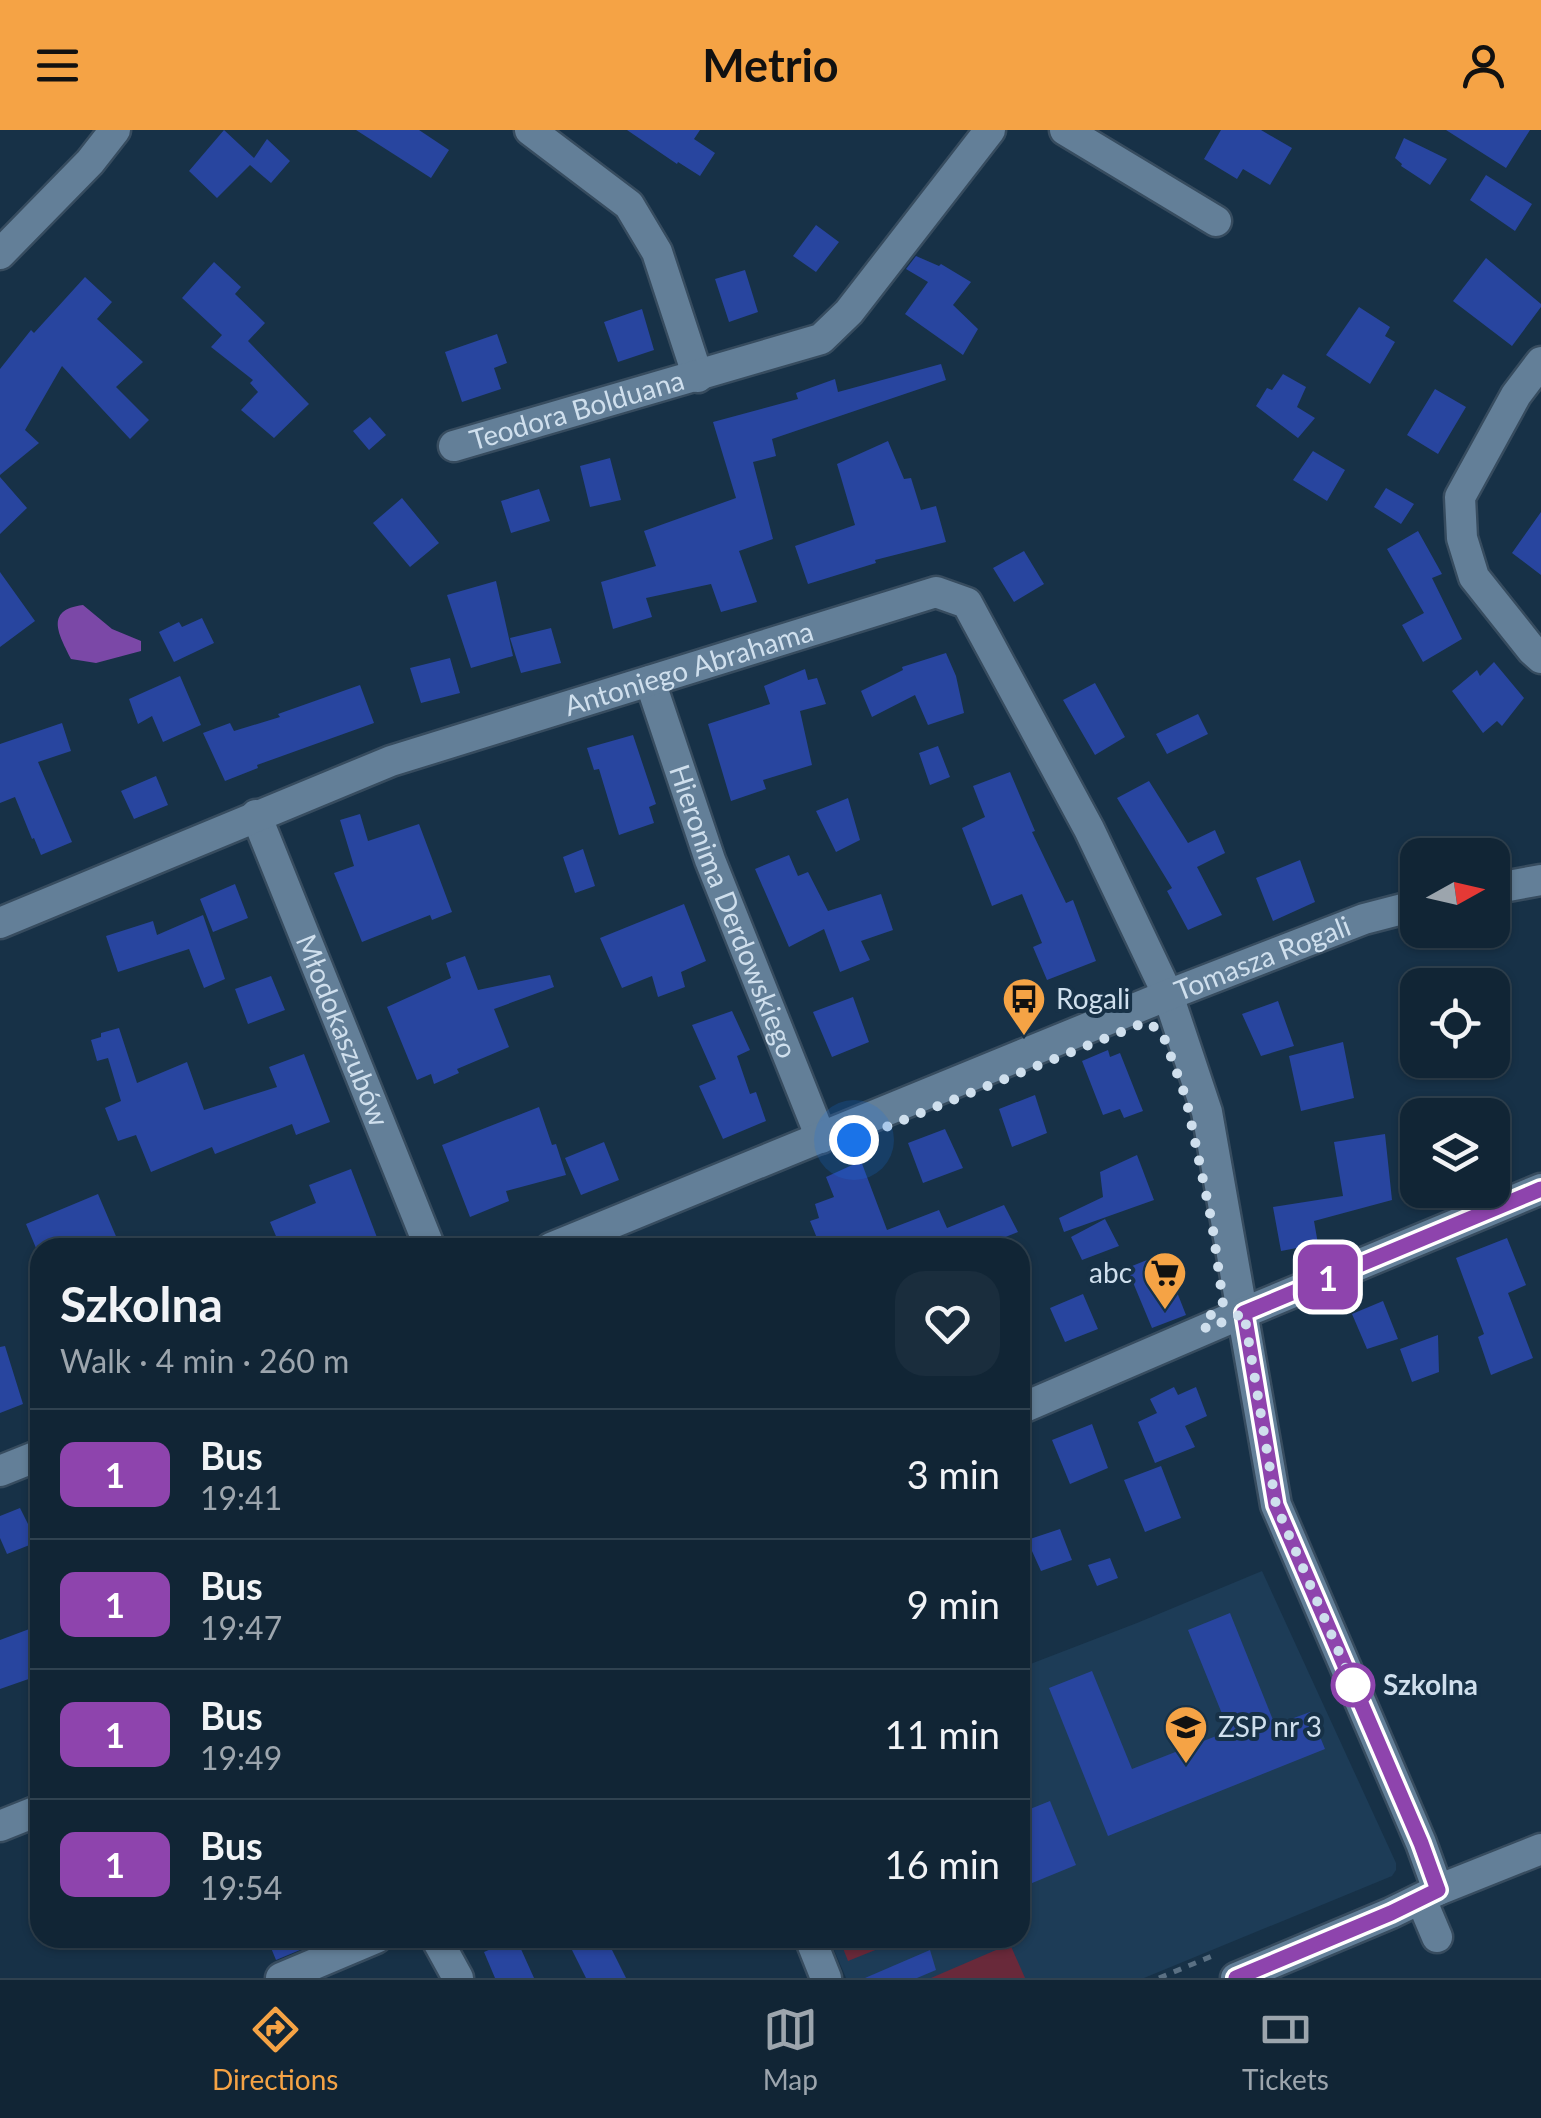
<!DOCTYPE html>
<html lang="en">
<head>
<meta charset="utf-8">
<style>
	:root { --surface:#112535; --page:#1a2d3d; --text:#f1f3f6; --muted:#9ca5ad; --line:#304250; --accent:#f5a345 }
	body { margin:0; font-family:Lato,sans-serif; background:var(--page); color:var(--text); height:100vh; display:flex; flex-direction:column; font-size:38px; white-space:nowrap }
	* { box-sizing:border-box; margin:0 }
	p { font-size:32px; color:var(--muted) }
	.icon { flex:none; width:55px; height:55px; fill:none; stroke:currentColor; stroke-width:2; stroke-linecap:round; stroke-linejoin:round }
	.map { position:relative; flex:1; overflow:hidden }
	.sheet { position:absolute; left:30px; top:1108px; width:1000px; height:710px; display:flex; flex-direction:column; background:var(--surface); border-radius:30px; box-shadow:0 2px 8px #0004,0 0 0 2px var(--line) }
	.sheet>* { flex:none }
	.badge { padding:0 20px; border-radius:15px; font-size:35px; line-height:65px }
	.needle { width:65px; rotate:82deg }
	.fabs { position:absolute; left:1400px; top:708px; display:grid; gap:20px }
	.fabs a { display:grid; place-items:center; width:110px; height:110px; border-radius:20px; background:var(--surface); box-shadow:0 2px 8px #0004,0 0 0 2px var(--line); font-size:50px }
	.you { position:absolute; width:50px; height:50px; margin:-25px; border:8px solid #fff; border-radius:50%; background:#1a73e8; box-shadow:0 0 0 15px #1a73e833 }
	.map>.badge { position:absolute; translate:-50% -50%; box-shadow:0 0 0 5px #fff }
	.round { display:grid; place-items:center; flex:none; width:105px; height:105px; border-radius:30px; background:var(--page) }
	.headline { display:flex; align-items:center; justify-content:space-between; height:170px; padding:0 30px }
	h1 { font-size:48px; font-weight:700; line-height:75px }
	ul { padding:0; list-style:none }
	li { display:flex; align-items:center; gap:30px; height:130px; padding:0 30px; border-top:2px solid var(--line) }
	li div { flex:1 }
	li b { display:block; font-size:38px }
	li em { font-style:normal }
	li .badge { min-width:110px; font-weight:700; text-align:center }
	header { display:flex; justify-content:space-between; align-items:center; height:130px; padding:0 30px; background:var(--accent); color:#111; font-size:45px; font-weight:700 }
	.tab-bar { display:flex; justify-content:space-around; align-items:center; height:140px; border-top:2px solid var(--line); background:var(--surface); font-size:28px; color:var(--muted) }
	.tab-bar a { display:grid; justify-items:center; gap:5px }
	.tab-bar .current { color:var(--accent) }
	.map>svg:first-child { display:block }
</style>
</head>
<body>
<header><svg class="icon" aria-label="menu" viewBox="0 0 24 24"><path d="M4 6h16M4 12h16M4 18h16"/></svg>Metrio<svg class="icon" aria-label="person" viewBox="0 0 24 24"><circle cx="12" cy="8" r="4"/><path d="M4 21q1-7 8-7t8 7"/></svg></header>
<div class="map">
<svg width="1541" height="1848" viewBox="0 0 1541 1848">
	<rect width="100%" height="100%" fill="#173147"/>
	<path fill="#1d3c57" d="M 1262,1441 L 1396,1733 L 1396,1740 L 1392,1746 L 1144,1848 L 846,1848 L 829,1808 L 1020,1808 L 1020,1538 L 1137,1493 Z"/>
	<path fill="#69293a" d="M 839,1808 L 905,1808 L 848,1831 Z
		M 1010,1814 L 1025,1848 L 931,1848 Z"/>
	<path fill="#7b48a7" d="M 83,475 L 112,499 L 141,511 L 141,521 L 96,533 L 71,529 C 60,506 43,480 83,475 Z"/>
	<path fill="#28459f" d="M 224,0 L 254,28 L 267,9 L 290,31 L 271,53 L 250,35 L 217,68 L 189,41 Z
		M 356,0 L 419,0 L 449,20 L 431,48 Z
		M 627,0 L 700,0 L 694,9 L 715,23 L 700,46 L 678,32 L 677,34 Z
		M 1221,0 L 1261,0 L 1292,18 L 1270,55 L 1243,39 L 1237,49 L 1204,29 Z
		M 1446,0 L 1530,0 L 1506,38 Z
		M 1404,8 L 1447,29 L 1430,55 L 1401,36 L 1402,34 L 1395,28 Z
		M 1486,45 L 1532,74 L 1515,101 L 1470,70 Z
		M 816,95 L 839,112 L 816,142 L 793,126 Z
		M 916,126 L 939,136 L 941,134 L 971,152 L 953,175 L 978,199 L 963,225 L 905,184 L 928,152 L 906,139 Z
		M 1486,128 L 1541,174 L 1541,177 L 1512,216 L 1453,171 Z
		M 214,132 L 241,157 L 235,164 L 265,193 L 248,211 L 309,274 L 274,308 L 241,280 L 258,262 L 250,253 L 253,250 L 211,217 L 222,205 L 182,168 Z
		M 745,140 L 758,182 L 729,192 L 715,149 Z
		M 85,147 L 112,172 L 97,189 L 143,232 L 116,257 L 149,290 L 130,309 L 62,236 L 25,300 L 39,313 L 0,345 L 0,239 L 31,200 L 34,203 Z
		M 1359,177 L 1390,197 L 1385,206 L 1395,212 L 1370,254 L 1326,225 Z
		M 642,179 L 654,220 L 618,232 L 604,192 Z
		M 497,204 L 507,233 L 494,238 L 501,259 L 462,272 L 445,222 Z
		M 941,234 L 946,250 L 772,309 L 776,326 L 753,332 L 773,409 L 739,421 L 757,472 L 721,482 L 711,454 L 646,468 L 652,487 L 613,499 L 601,452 L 656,436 L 644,401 L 736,368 L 713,292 L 798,269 L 796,263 L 835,249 L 838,262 Z
		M 1283,244 L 1306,257 L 1297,277 L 1315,288 L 1298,308 L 1256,276 L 1267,258 L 1272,260 Z
		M 1435,259 L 1466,277 L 1438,324 L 1407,305 Z
		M 370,287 L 386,305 L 369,320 L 353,301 Z
		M 888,311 L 904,349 L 911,348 L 921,380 L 936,376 L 946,412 L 875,430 L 876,433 L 808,454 L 795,416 L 855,395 L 837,334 Z
		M 1313,321 L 1345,340 L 1327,371 L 1293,350 Z
		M 610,328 L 621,370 L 590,377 L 580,336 Z
		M 0,347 L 27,378 L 0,404 Z
		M 1386,358 L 1414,374 L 1401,394 L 1374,377 Z
		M 539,359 L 550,391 L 511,403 L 501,371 Z
		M 402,368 L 439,413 L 410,437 L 373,393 Z
		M 1541,382 L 1541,445 L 1512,423 Z
		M 1418,401 L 1442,444 L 1432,448 L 1462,509 L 1423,532 L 1402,495 L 1424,483 L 1387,419 Z
		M 1024,421 L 1044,454 L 1014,472 L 993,438 Z
		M 0,442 L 35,491 L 0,517 Z
		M 496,451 L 513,526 L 471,538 L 447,465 Z
		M 202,488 L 214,513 L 174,532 L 159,502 L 179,492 L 182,497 Z
		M 551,498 L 561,533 L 521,543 L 510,508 Z
		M 946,523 L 956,546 L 964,583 L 928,595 L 915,565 L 872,587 L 861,561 L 903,540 L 902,537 Z
		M 450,528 L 460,563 L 421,573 L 410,538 Z
		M 1494,532 L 1524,568 L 1502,596 L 1497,591 L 1483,603 L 1452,561 L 1477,540 L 1480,546 Z
		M 805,539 L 808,550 L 817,548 L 826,574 L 800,581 L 812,635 L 763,650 L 766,659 L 731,671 L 708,594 L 770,574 L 764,556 Z
		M 180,546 L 201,595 L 163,612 L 152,586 L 138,594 L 129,569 Z
		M 1095,553 L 1125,607 L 1095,625 L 1063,570 Z
		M 360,555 L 374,593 L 257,635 L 258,638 L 225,651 L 203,603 L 230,593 L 234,601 L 280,587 L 278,584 Z
		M 1198,584 L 1208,604 L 1167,624 L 1156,604 Z
		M 62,593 L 71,621 L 38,632 L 72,712 L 41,725 L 34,708 L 32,709 L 15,667 L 0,673 L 0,614 Z
		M 633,605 L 656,674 L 649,677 L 654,693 L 619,705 L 599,639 L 594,640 L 587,618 Z
		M 938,616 L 950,647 L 930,655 L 919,623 Z
		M 1010,642 L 1035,701 L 1032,702 L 1066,773 L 1073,770 L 1096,831 L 1047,850 L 1033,817 L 1042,813 L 1022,764 L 992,776 L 962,698 L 985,687 L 973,656 Z
		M 156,646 L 168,675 L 134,689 L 121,661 Z
		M 1149,651 L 1188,713 L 1215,700 L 1225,723 L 1197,737 L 1222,785 L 1188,800 L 1167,761 L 1172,758 L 1117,668 Z
		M 848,668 L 860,710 L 836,722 L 816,681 Z
		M 360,684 L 368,711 L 419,694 L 452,782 L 432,790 L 430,785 L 362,812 L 334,743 L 354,736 L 340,690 Z
		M 583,719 L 595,756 L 575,763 L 563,727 Z
		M 789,725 L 798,746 L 808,742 L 828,781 L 881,764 L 893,800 L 861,811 L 870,830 L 840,842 L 824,799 L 789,817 L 755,739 Z
		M 1300,730 L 1315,772 L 1273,791 L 1256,748 Z
		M 235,754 L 248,788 L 213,802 L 200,769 Z
		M 684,774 L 706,831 L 681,842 L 685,857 L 658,867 L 652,846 L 622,858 L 600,808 Z
		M 203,785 L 225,849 L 204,858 L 189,819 L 118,842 L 106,806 L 153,791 L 157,805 Z
		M 465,826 L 478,860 L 550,845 L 554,857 L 494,879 L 509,917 L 457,939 L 459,943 L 434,954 L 431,944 L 417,950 L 387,877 L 451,848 L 446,833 Z
		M 271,846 L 285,880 L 248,894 L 235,859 Z
		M 853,867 L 869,912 L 832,927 L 813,882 Z
		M 1278,871 L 1294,916 L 1261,926 L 1242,884 Z
		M 732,881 L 750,920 L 737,926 L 750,964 L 756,962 L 766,991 L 723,1009 L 699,956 L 716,949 L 692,895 Z
		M 119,898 L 137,953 L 187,932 L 204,980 L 277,957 L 269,937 L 304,924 L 330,992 L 296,1005 L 292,994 L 215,1024 L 212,1017 L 151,1042 L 136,1005 L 118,1011 L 105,978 L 121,971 L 108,928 L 97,931 L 91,910 L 101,907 L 101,903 Z
		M 1343,912 L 1354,968 L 1301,981 L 1289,926 Z
		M 1108,920 L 1110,927 L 1120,923 L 1143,981 L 1124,988 L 1120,979 L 1103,985 L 1082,931 Z
		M 1035,965 L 1047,1003 L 1012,1017 L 999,979 Z
		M 539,977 L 552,1015 L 556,1014 L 566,1045 L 506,1061 L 509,1071 L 470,1087 L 442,1015 Z
		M 945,999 L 963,1038 L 923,1053 L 908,1013 Z
		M 1385,1004 L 1392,1070 L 1314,1091 L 1318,1114 L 1281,1121 L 1273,1077 L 1343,1066 L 1334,1012 Z
		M 604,1012 L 619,1050 L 581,1065 L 565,1028 Z
		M 1137,1025 L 1154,1070 L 1064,1102 L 1059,1088 L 1103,1067 L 1100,1042 Z
		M 861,1031 L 887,1100 L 939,1080 L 947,1098 L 1004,1075 L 1018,1102 L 978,1118 L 821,1118 L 810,1091 L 819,1088 L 815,1074 L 834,1067 L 826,1047 Z
		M 351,1039 L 381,1118 L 281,1118 L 270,1092 L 316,1073 L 309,1055 Z
		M 98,1064 L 121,1118 L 36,1118 L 26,1094 Z
		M 1105,1089 L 1119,1116 L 1082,1130 L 1071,1107 Z
		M 1507,1108 L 1526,1155 L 1508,1163 L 1533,1228 L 1491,1245 L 1478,1207 L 1484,1204 L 1456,1128 Z
		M 1162,1124 L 1186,1185 L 1152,1198 L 1127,1138 Z
		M 1083,1164 L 1098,1199 L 1065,1212 L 1050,1178 Z
		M 1383,1171 L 1398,1209 L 1367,1219 L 1352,1184 Z
		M 1438,1205 L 1439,1242 L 1412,1252 L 1400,1219 Z
		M 5,1216 L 23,1274 L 0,1283 L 0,1217 Z
		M 1174,1257 L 1178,1265 L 1196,1257 L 1207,1286 L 1185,1296 L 1195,1317 L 1155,1333 L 1138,1292 L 1157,1283 L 1150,1269 Z
		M 1092,1294 L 1108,1338 L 1070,1354 L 1052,1310 Z
		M 1161,1336 L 1181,1388 L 1145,1402 L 1124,1350 Z
		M 20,1378 L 37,1412 L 7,1424 L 0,1408 L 0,1386 Z
		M 1060,1399 L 1072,1430 L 1041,1441 L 1027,1410 Z
		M 1110,1428 L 1118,1448 L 1097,1456 L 1088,1435 Z
		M 1230,1483 L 1275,1595 L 1310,1582 L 1325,1619 L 1108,1706 L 1049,1558 L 1092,1541 L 1132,1639 L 1229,1601 L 1188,1500 Z
		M 40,1495 L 40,1545 L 0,1559 L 0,1510 Z
		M 1050,1671 L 1076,1735 L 1020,1758 L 1020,1683 Z
		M 282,1808 L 329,1808 L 276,1830 L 269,1813 Z
		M 516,1808 L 534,1848 L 495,1848 L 484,1822 Z
		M 566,1808 L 606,1808 L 626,1848 L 586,1848 Z
		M 930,1820 L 936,1840 L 917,1848 L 865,1848 Z"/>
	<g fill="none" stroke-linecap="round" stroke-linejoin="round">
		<g stroke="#374c5f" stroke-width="35">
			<g id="minor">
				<path d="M 530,0 L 629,75 L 657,122 L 698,247"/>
				<path d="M 1065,0 L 1216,91"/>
				<path d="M 0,124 L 90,32 L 115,0"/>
				<path d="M 1541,232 L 1516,265 L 1460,367 L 1462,408 L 1474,447 L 1532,520 L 1541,528"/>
				<path id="s1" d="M 454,316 L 821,209 L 849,182 L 990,0"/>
				<path id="s2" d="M 650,551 L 710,730 L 821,1008"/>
				<path id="s3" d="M 256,685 L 430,1118"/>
				<path d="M 1492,759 L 1541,750"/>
				<path id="s4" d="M 0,793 L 391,631 L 936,462 L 967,473 L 1089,699 L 1168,865 L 1207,982 L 1276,1375 L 1421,1713 L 1438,1760 L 1391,1783 L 1236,1848"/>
				<path id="s5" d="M 551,1118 L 1168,865 L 1364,789 L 1418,775"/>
				<path d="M 1020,1279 L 1243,1183 L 1541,1059"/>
				<path d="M 0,1341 L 40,1325"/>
				<path d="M 0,1696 L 40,1680"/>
				<path d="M 1438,1760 L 1541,1719"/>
				<path d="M 1421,1769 L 1437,1807"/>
				<path d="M 436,1808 L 458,1848"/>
				<path d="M 810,1808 L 826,1848"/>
				<path d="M 281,1848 L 376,1808"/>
			</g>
		</g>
		<path stroke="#5a7083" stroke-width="5" stroke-dasharray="8 8" stroke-linecap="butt" d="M 510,1118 L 524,1112
			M 1159,1848 L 1217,1824"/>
		<use href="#minor" stroke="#637f98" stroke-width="30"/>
	</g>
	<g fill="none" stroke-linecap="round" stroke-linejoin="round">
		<g stroke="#fff" stroke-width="22">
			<path id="line" d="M 1236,1848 L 1391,1783 L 1438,1760 L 1421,1713 L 1276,1375 L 1244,1183 L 1541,1059"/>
		</g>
		<use href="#line" stroke="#8e44ad" stroke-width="15"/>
		<path stroke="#cfdfed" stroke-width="10" stroke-dasharray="0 18" d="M 854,1010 L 1146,892 L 1162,902 L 1186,968 L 1212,1093 L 1223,1172 L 1217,1182 L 1203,1189 L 1206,1199 L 1244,1183 L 1276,1375 L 1353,1555"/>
	</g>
	<defs>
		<g id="bus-pin" transform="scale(2.25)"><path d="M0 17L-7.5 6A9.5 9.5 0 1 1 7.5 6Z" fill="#f5a345" stroke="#173147"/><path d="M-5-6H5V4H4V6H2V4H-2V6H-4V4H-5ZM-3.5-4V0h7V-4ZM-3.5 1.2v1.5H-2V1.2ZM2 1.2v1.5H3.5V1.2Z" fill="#111"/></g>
		<g id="supermarket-pin" transform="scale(2.25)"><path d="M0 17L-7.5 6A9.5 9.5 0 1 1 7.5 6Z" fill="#f5a345" stroke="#173147"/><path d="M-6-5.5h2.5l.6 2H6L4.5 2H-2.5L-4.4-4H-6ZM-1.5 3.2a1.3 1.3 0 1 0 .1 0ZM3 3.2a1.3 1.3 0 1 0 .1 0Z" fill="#111"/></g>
		<g id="school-pin" transform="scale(2.25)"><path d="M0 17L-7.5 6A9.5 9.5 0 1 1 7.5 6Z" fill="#f5a345" stroke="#173147"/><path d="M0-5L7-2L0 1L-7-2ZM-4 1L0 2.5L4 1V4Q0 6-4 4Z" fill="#111"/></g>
	</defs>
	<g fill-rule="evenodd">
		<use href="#bus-pin" x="1024" y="869"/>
		<use href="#supermarket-pin" x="1165" y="1143"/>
		<use href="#school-pin" x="1186" y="1597"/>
	</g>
	<circle fill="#fff" stroke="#8e44ad" stroke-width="5" cx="1353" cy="1555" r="20"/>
	<g text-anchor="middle" stroke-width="8" stroke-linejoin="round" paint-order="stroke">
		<g font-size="28" fill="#cfdfed" stroke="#173147">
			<text dy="10" stroke="none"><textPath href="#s1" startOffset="128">Teodora Bolduana</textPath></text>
			<text dy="10" stroke="none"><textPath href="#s4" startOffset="735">Antoniego Abrahama</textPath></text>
			<text dy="10" stroke="none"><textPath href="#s2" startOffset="245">Hieronima Derdowskiego</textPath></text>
			<text dy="10" stroke="none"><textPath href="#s5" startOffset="768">Tomasza Rogali</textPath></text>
			<text dy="10" stroke="none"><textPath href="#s3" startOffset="232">Młodokaszubów</textPath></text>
		</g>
		<g font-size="28" fill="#cfdfed" stroke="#173147" text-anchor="start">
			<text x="1056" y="879">Rogali</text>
			<text x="1132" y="1153" text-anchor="end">abc</text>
			<text x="1218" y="1607">ZSP nr 3</text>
		</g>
		<g font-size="28" font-weight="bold" fill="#cfdfed" stroke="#173147" text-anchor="start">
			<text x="1383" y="1565">Szkolna</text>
		</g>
	</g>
</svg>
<div class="fabs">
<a><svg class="needle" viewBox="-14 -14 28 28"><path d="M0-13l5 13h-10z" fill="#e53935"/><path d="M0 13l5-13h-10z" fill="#9ca5ad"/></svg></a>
<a><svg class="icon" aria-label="locate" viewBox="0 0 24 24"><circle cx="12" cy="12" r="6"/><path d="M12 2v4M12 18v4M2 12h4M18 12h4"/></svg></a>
<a><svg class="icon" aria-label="layers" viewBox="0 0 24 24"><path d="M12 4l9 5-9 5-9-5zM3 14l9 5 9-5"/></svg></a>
</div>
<div class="you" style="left:854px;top:1010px"></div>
<b class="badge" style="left:1328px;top:1147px;background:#8e44ad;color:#fff">1</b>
<section class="sheet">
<div class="headline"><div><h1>Szkolna</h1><p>Walk · 4 min · 260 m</p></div><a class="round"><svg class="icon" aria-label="heart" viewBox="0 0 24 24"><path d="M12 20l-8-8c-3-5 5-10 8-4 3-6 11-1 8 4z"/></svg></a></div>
<ul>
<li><span class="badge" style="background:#8e44ad;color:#fff">1</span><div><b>Bus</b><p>19:41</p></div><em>3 min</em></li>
<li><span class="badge" style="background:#8e44ad;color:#fff">1</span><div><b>Bus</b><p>19:47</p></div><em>9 min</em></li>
<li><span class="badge" style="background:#8e44ad;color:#fff">1</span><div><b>Bus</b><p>19:49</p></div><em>11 min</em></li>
<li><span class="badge" style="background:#8e44ad;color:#fff">1</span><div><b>Bus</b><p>19:54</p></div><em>16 min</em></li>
</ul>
</section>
</div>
<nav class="tab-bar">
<a class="current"><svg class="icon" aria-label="directions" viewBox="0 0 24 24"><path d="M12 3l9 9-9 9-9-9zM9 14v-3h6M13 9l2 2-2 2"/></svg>Directions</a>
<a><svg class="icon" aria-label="map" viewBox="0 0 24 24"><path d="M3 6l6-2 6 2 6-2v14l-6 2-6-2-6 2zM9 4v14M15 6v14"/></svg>Map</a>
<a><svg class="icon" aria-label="tickets" viewBox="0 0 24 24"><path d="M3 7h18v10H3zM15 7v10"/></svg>Tickets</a>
</nav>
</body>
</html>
